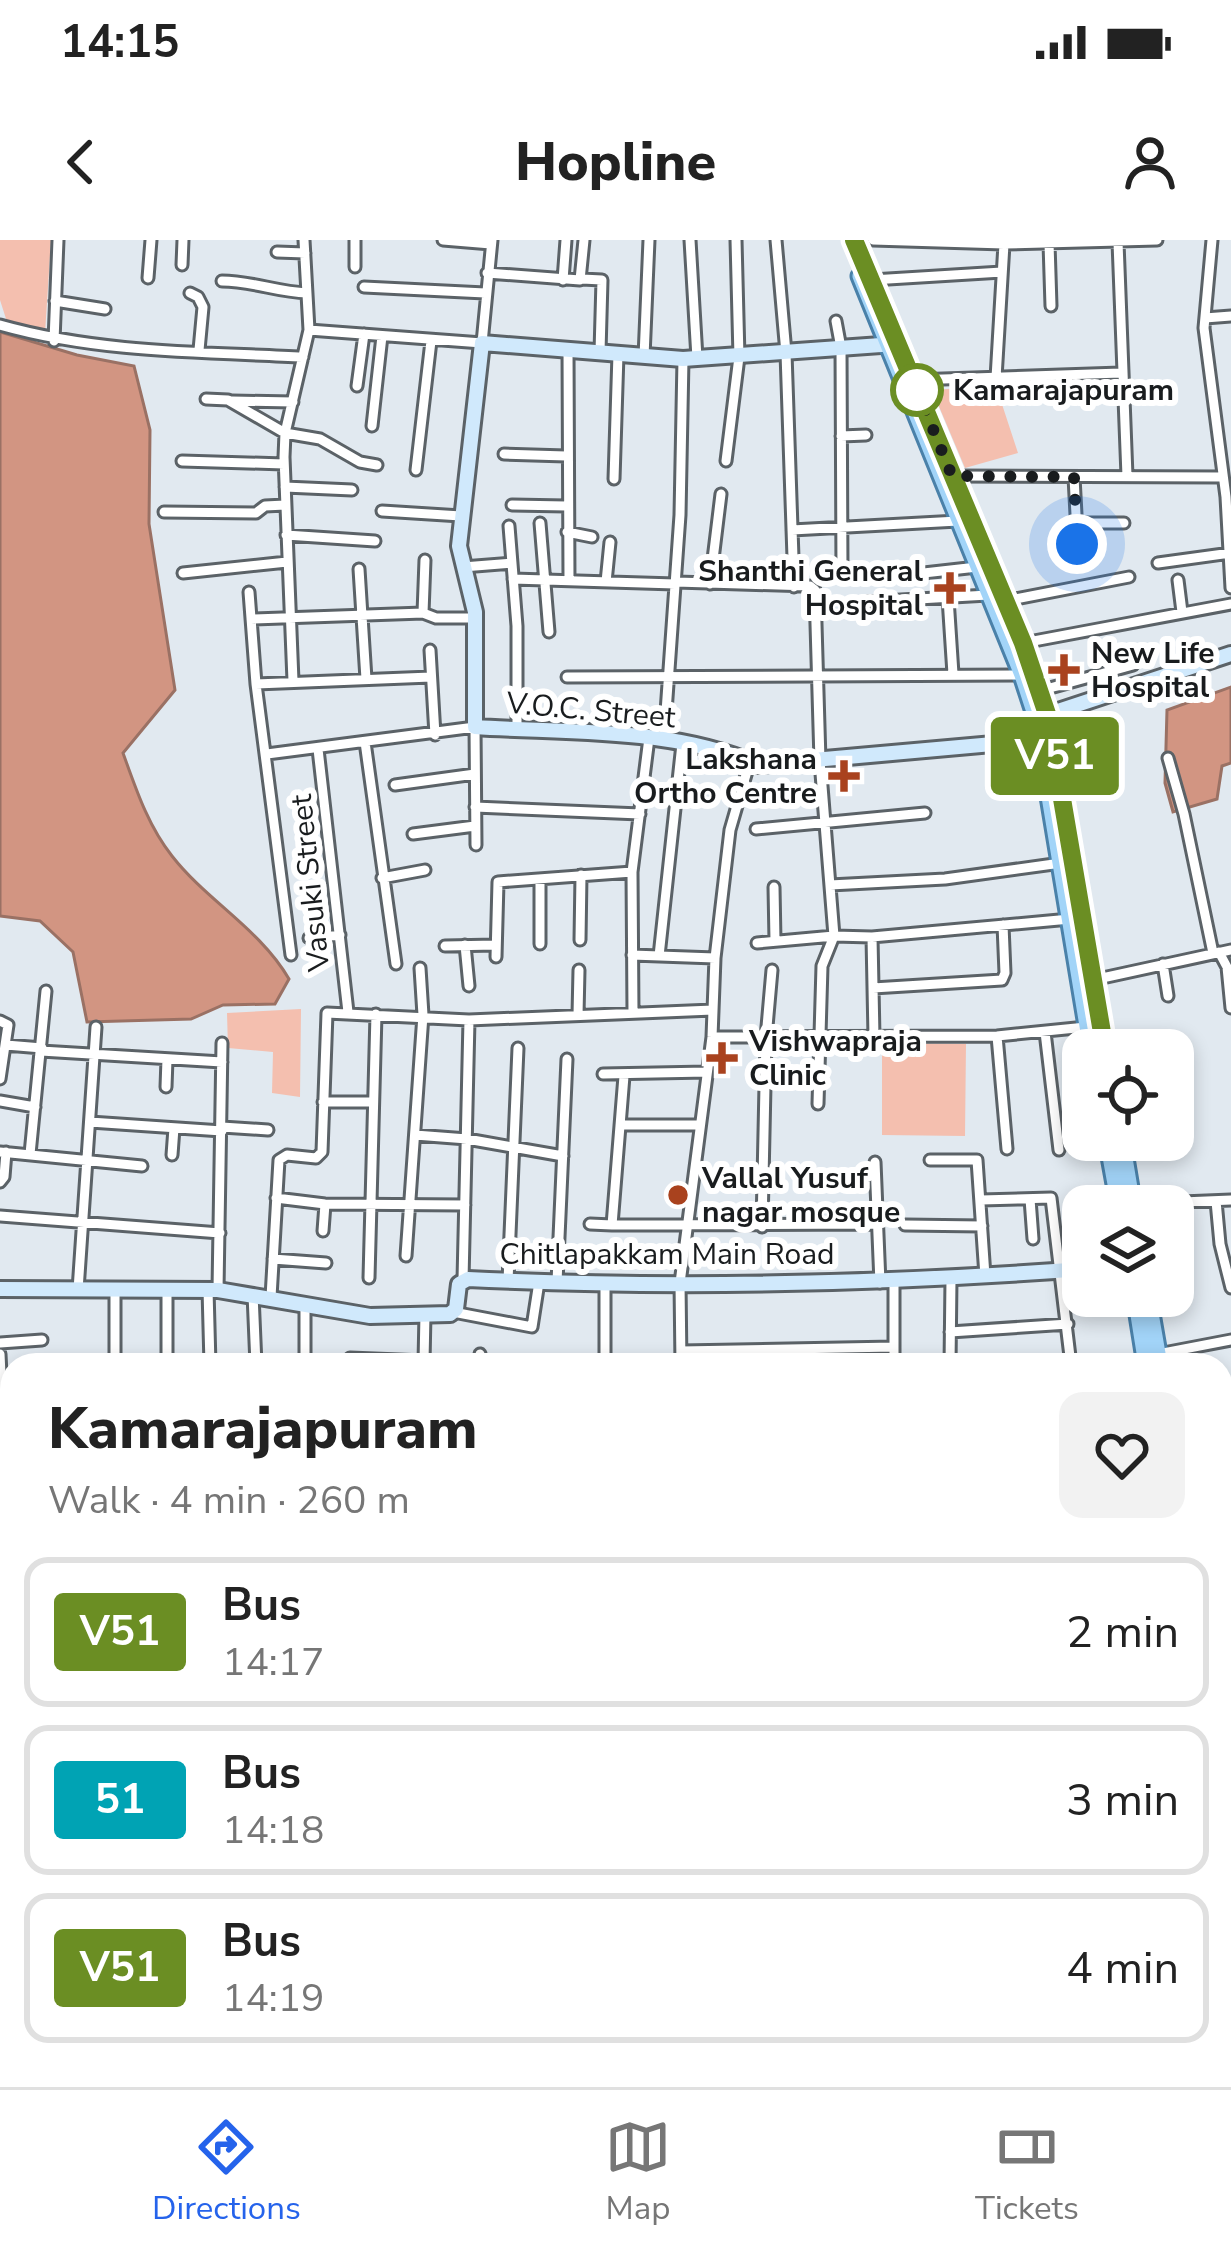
<!DOCTYPE html>
<html lang="en">
<head>
<meta charset="utf-8">
<style>
	:root { --surface:#fff; --page:#f2f2f2; --text:#222; --muted:#767676; --line:#e0e0e0; --accent:#2563eb }
	body { margin:0; font-family:"Nunito Sans",sans-serif; background:var(--page); color:var(--text); height:100vh; display:flex; flex-direction:column; font-size:45px; white-space:nowrap }
	* { box-sizing:border-box; margin:0 }
	p { font-size:39px; color:var(--muted) }
	.icon { flex:none; width:66px; height:66px; fill:none; stroke:currentColor; stroke-width:2; stroke-linecap:round; stroke-linejoin:round }
	.map { position:relative; flex:1; overflow:hidden }
	.side { position:absolute; left:0px; top:1113px; width:1233px; height:735px; display:flex; flex-direction:column; background:var(--surface); border-radius:36px 36px 0 0; box-shadow:0 6px 18px #0003 }
	.side>* { flex:none }
	.badge { padding:0 24px; border-radius:9px; font-size:42px; line-height:78px }
	.tools { position:absolute; left:1062px; top:789px; display:grid; gap:24px }
	.tools a { display:grid; place-items:center; width:132px; height:132px; border-radius:24px; background:var(--surface); box-shadow:0 6px 18px #0003; font-size:60px }
	.you { position:absolute; width:60px; height:60px; margin:-30px; border:9px solid #fff; border-radius:50%; background:#1a73e8; box-shadow:0 0 0 18px #1a73e833 }
	.map>.badge { position:absolute; translate:-50% -50%; box-shadow:0 0 0 6px #fff }
	.round { display:grid; place-items:center; flex:none; width:126px; height:126px; border-radius:24px; background:var(--page) }
	.head { display:flex; align-items:center; justify-content:space-between; height:204px; padding:0 48px }
	h1 { font-size:57px; font-weight:800; line-height:90px }
	ul { padding:0; list-style:none }
	li { display:flex; align-items:center; gap:36px; height:150px; margin:0 24px 18px; padding:0 24px; border:6px solid var(--line); border-radius:24px }
	li div { flex:1 }
	li b { display:block; font-size:45px }
	li em { font-style:normal }
	li .badge { min-width:132px; font-weight:700; text-align:center }
	.status { display:flex; justify-content:space-between; align-items:center; height:84px; padding:0 60px; background:var(--surface); direction:ltr }
	.status svg { height:33px; fill:currentColor }
	header { display:flex; justify-content:space-between; align-items:center; height:156px; padding:0 48px; background:var(--surface); font-size:54px; font-weight:800 }
	.tab-bar { display:flex; justify-content:space-around; align-items:center; height:168px; border-top:3px solid var(--line); background:var(--surface); font-size:33px; color:var(--muted) }
	.tab-bar a { display:grid; justify-items:center; gap:6px }
	.tab-bar .current { color:var(--accent) }
	.map>svg:first-child { display:block }
</style>
</head>
<body>
<div class="status"><b>14:15</b><svg viewBox="0 0 49 12"><path d="M0 12V9h3v3zM5 12V6h3v6zM10 12V3h3v9zM15 12V0h3v12zM26 1h20v11H26zM47 4h2v5h-2z"/></svg></div>
<header><svg class="icon" aria-label="back" viewBox="0 0 24 24"><path d="M15 5l-7 7 7 7"/></svg>Hopline<svg class="icon" aria-label="person" viewBox="0 0 24 24"><circle cx="12" cy="8" r="4"/><path d="M4 21q1-7 8-7t8 7"/></svg></header>
<div class="map">
<svg width="1231" height="1847" viewBox="0 0 1231 1847">
	<rect width="100%" height="100%" fill="#e1e9f0"/>
	<path fill="#f4bfaf" d="M 0,0 L 51,0 L 45,93 L 8,85 L 0,60 Z
		M 996,146 L 1018,213 L 965,228 L 932,150 Z
		M 301,769 L 300,857 L 272,853 L 273,812 L 228,808 L 227,773 Z
		M 882,803 L 966,804 L 965,896 L 882,895 Z"/>
	<path fill="#d29582" stroke="#9a7164" stroke-width="3" d="M 0,92 L 77,115 L 134,126 L 150,190 L 149,284 L 175,450 L 123,513 C 136,549 148,586 172,616 C 207,661 260,689 289,739 L 275,764 L 223,765 L 191,779 L 87,782 L 73,712 L 40,681 L 0,676 Z
		M 1231,447 L 1231,523 L 1222,526 L 1217,559 L 1173,572 L 1165,543 L 1167,470 Z"/>
	<g fill="none" stroke-linecap="round" stroke-linejoin="round">
		<g stroke="#5b6267" stroke-width="15">
			<path id="street" d="M 355,0 L 355,27
				M 443,0 L 491,4
				M 690,0 L 697,118
				M 776,0 L 786,113 L 794,347
				M 873,0 L 1004,4 L 1157,0
				M 1212,0 L 1204,88 L 1226,257 L 1231,348
				M 1118,2 L 1127,236
				M 1049,3 L 1051,66
				M 277,12 L 305,13
				M 182,25 L 183,0
				M 487,33 L 580,40 L 584,0
				M 148,38 L 151,0
				M 582,39 L 602,40 L 600,112
				M 563,40 L 566,0
				M 872,40 L 1002,32
				M 222,41 C 252,41 277,52 307,53
				M 364,47 L 485,53
				M 190,53 L 198,57 L 203,67 L 199,110
				M 55,61 L 105,69
				M 1205,78 L 1231,76
				M 836,81 L 841,108 L 842,333 L 846,336 L 906,335 L 977,327
				M 0,85 C 99,113 201,112 303,117
				M 309,90 L 482,103 L 492,0
				M 54,101 L 58,0
				M 568,109 L 569,340
				M 644,117 L 649,0
				M 996,138 L 1004,4
				M 913,140 L 1121,133
				M 357,146 L 364,94
				M 206,159 L 228,160 L 285,193 L 320,199 L 360,222 L 377,225
				M 232,161 L 293,162
				M 372,186 L 382,96
				M 841,196 L 866,195
				M 504,214 L 566,216
				M 182,221 L 284,224
				M 726,221 L 739,117 L 736,0
				M 416,230 L 431,101
				M 953,236 L 1223,237
				M 1074,237 L 1078,312
				M 614,239 L 618,114
				M 285,247 L 352,250
				M 512,265 L 566,266
				M 382,271 L 461,276
				M 164,272 L 256,273 L 265,266 L 285,265
				M 540,283 L 549,392
				M 1076,283 L 1124,283
				M 509,286 L 517,386 L 517,490
				M 792,290 L 958,281
				M 567,292 L 592,297
				M 286,295 L 375,301
				M 1158,323 L 1231,313
				M 463,327 L 512,323
				M 359,329 L 366,439
				M 183,333 L 287,322
				M 513,339 L 675,344
				M 1178,340 L 1182,372
				M 606,342 L 610,302
				M 676,342 L 810,346 L 815,350 L 820,521 L 834,696 L 822,726 L 818,864
				M 710,344 L 721,254
				M 249,352 L 256,444 L 291,715
				M 948,358 L 953,434
				M 1005,361 L 1129,337
				M 866,362 L 988,355
				M 423,373 L 425,320
				M 251,379 L 423,373 L 436,378 L 474,378
				M 1023,403 L 1231,364
				M 430,410 L 435,495
				M 567,437 L 1022,435
				M 293,441 L 284,217 L 285,193 L 309,90 L 304,0
				M 256,444 L 431,437
				M 1039,451 L 1133,425
				M 664,500 L 680,275 L 683,119
				M 365,502 L 396,724
				M 318,509 L 348,772
				M 267,514 L 475,487 L 476,605
				M 1168,518 L 1184,574 L 1213,713
				M 395,545 L 475,534
				M 475,567 L 640,574
				M 756,589 L 925,573
				M 413,594 L 475,586
				M 382,638 L 425,630
				M 540,639 L 540,704
				M 830,645 L 945,639 L 1061,623
				M 774,647 L 775,701
				M 872,697 L 874,797
				M 309,698 L 340,695
				M 580,700 L 581,635
				M 757,703 L 834,696 L 872,697 L 1070,679
				M 465,705 L 469,746
				M 445,706 L 496,705
				M 1219,712 L 1227,727 L 1231,768
				M 632,715 L 715,718
				M 659,716 L 682,504
				M 496,717 L 498,642 L 632,632
				M 1163,724 L 1168,756
				M 1093,740 L 1231,710
				M 873,748 L 1002,740 L 1005,733 L 1003,685
				M 633,773 L 632,632 L 649,498
				M 578,775 L 579,730
				M 0,781 L 8,785 L 0,839
				M 1045,792 L 1059,910
				M 997,796 L 1007,909
				M 712,797 L 997,796 L 1086,787
				M 6,805 L 42,808
				M 41,811 L 222,822
				M 603,834 L 707,832
				M 624,836 L 612,985 L 875,984
				M 166,847 L 167,819
				M 0,861 L 35,867
				M 323,862 L 372,862
				M 90,882 L 222,891
				M 620,885 L 700,885
				M 222,887 L 268,890
				M 415,895 L 467,899 L 563,916
				M 0,912 L 142,926
				M 30,914 L 46,751
				M 1125,914 L 1176,907
				M 172,915 L 174,888
				M 930,920 L 977,920 L 985,1036
				M 875,922 L 880,1043
				M 0,942 L 4,937 L 6,912
				M 276,958 L 325,964 L 465,965
				M 1030,959 L 1033,999
				M 981,960 L 1051,958 L 1071,1125
				M 1216,961 L 1220,1004 L 1231,1048
				M 1133,964 L 1231,960
				M 0,976 L 220,993
				M 590,984 L 612,985
				M 905,985 L 982,986
				M 762,987 L 766,798 L 772,730
				M 323,991 L 325,964
				M 406,1016 L 423,775 L 420,728
				M 273,1019 L 326,1023
				M 369,1038 L 376,774
				M 463,1040 L 469,780
				M 508,1041 L 518,808
				M 557,1042 L 567,819
				M 208,1049 L 210,1125
				M 78,1050 L 96,787
				M 115,1050 L 115,1125
				M 218,1050 L 222,803
				M 253,1054 L 256,1125
				M 271,1057 L 279,920 L 287,915 L 316,918 L 322,912 L 327,773 L 469,780 L 713,770
				M 453,1072 L 532,1087 L 539,1042
				M 950,1092 L 1068,1084
				M 0,1103 L 42,1100
				M 681,1111 L 894,1107
				M 0,1114 L 7,1259
				M 1158,1114 L 1231,1100
				M 350,1118 L 424,1121
				M 424,1122 L 425,1074
				M 167,1125 L 167,1049
				M 305,1125 L 305,1066
				M 478,1125 L 480,1114
				M 605,1125 L 605,1044
				M 681,1125 L 680,1043 L 712,797 L 715,718 L 730,590 L 750,521
				M 894,1125 L 894,1043
				M 950,1125 L 951,1039
				M 1221,1209 L 1231,1204
				M 1221,1275 L 1231,1273
				M 0,1287 L 3,1287
				M 1221,1328 L 1231,1329
				M 0,1338 L 12,1339
				M 12,1449 L 12,1518
				M 0,1636 L 12,1634
				M 1221,1646 L 1231,1647
				M 1221,1693 L 1231,1693
				M 0,1724 L 12,1723
				M 1221,1806 L 1231,1807
				M 219,1836 L 219,1847
				M 455,1836 L 456,1847
				M 488,1836 L 488,1847
				M 10,1847 L 12,1806
				M 81,1847 L 82,1836
				M 144,1847 L 144,1836
				M 260,1847 L 261,1836
				M 415,1847 L 415,1836
				M 674,1847 L 675,1836
				M 749,1847 L 772,1847
				M 800,1847 L 801,1836
				M 852,1847 L 854,1836
				M 941,1847 L 942,1836
				M 996,1847 L 998,1836
				M 1053,1847 L 1054,1836
				M 1110,1847 L 1111,1836
				M 1157,1847 L 1158,1836
				M 1200,1847 L 1201,1836"/>
		</g>
		<g stroke="#5b6267" stroke-width="20">
			<path id="secondary" d="M 895,104 L 683,119 L 482,103 L 459,306 L 475,372 L 475,487 C 567,493 672,487 758,525 L 1049,499
				M 1037,478 L 1231,414
				M 0,1049 L 218,1050 L 370,1076 L 450,1074 L 456,1069 L 459,1044 L 468,1039 C 673,1049 879,1044 1083,1029
				M 0,1807 L 12,1806
				M 548,1847 L 549,1836"/>
		</g>
		<g stroke="#4a81a9" stroke-width="21">
			<path id="primary" d="M 854,0 L 1023,403 L 1048,477 L 1105,810
				M 860,36 L 1022,435 L 1036,478 L 1091,810
				M 1107,900 L 1119,966
				M 1122,900 L 1133,966
				M 1135,1056 L 1146,1125
				M 1148,1056 L 1160,1125
				M 1221,1479 L 1231,1534
				M 1221,1565 L 1231,1618"/>
		</g>
		<use href="#street" stroke="#fff" stroke-width="9"/>
		<use href="#secondary" stroke="#d0e9fc" stroke-width="14"/>
		<use href="#primary" stroke="#a2d4f8" stroke-width="15"/>
	</g>
	<g fill="none" stroke-linecap="round" stroke-linejoin="round">
		<g stroke="#fff" stroke-width="27">
			<path id="line" d="M 854,0 L 1023,403 L 1048,477 L 1105,810"/>
		</g>
		<use href="#line" stroke="#6b8e23" stroke-width="18"/>
		<path stroke="#191c1e" stroke-width="12" stroke-dasharray="0 21.6" d="M 917,150 L 913,140 L 952,236 L 1074,237 L 1077,304"/>
	</g>
	<circle fill="#fff" stroke="#6b8e23" stroke-width="6" cx="917" cy="150" r="24"/>
	<g fill="#a9421e" stroke="#fff" stroke-width="4.5">
		<path d="M944 330h12v12h12v12h-12v12h-12v-12h-12v-12h12z"/>
		<path d="M1058 412h12v12h12v12h-12v12h-12v-12h-12v-12h12z"/>
		<path d="M838 518h12v12h12v12h-12v12h-12v-12h-12v-12h12z"/>
		<path d="M716 800h12v12h12v12h-12v12h-12v-12h-12v-12h12z"/>
		<circle cx="678" cy="955" r="12"/>
	</g>
	<g text-anchor="middle" stroke-width="12" stroke-linejoin="round" paint-order="stroke">
		<g font-size="30" font-weight="bold" fill="#191c1e" stroke="#fff" text-anchor="start">
			<text x="953" y="160">Kamarajapuram</text>
		</g>
		<g font-size="30" font-weight="bold" fill="#191c1e" stroke="#fff" text-anchor="start">
			<text x="923" y="341" text-anchor="end">Shanthi General<tspan x="923" dy="34">Hospital</tspan></text>
			<text x="1091" y="423">New Life<tspan x="1091" dy="34">Hospital</tspan></text>
			<text x="817" y="529" text-anchor="end">Lakshana<tspan x="817" dy="34">Ortho Centre</tspan></text>
			<text x="749" y="811">Vishwapraja<tspan x="749" dy="34">Clinic</tspan></text>
			<text x="702" y="948">Vallal Yusuf<tspan x="702" dy="34">nagar mosque</tspan></text>
		</g>
		<g font-size="30" fill="#191c1e" stroke="#fff">
			<text transform="translate(591 470) rotate(5)" y="10">V.O.C. Street</text>
			<text transform="translate(310 643) rotate(-96)" y="10">Vasuki Street</text>
			<text x="667" y="1024">Chitlapakkam Main Road</text>
		</g>
	</g>
</svg>
<div class="tools">
<a><svg class="icon" aria-label="locate" viewBox="0 0 24 24"><circle cx="12" cy="12" r="6"/><path d="M12 2v4M12 18v4M2 12h4M18 12h4"/></svg></a>
<a><svg class="icon" aria-label="layers" viewBox="0 0 24 24"><path d="M12 4l9 5-9 5-9-5zM3 14l9 5 9-5"/></svg></a>
</div>
<div class="you" style="left:1077px;top:304px"></div>
<b class="badge" style="left:1055px;top:516px;background:#6b8e23;color:#fff">V51</b>
<section class="side">
<div class="head"><div><h1>Kamarajapuram</h1><p>Walk · 4 min · 260 m</p></div><a class="round"><svg class="icon" aria-label="heart" viewBox="0 0 24 24"><path d="M12 20l-8-8c-3-5 5-10 8-4 3-6 11-1 8 4z"/></svg></a></div>
<ul>
<li><span class="badge" style="background:#6b8e23;color:#fff">V51</span><div><b>Bus</b><p>14:17</p></div><em>2 min</em></li>
<li><span class="badge" style="background:#00a3b4;color:#fff">51</span><div><b>Bus</b><p>14:18</p></div><em>3 min</em></li>
<li><span class="badge" style="background:#6b8e23;color:#fff">V51</span><div><b>Bus</b><p>14:19</p></div><em>4 min</em></li>
</ul>
</section>
</div>
<nav class="tab-bar">
<a class="current"><svg class="icon" aria-label="directions" viewBox="0 0 24 24"><path d="M12 3l9 9-9 9-9-9zM9 14v-3h6M13 9l2 2-2 2"/></svg>Directions</a>
<a><svg class="icon" aria-label="map" viewBox="0 0 24 24"><path d="M3 6l6-2 6 2 6-2v14l-6 2-6-2-6 2zM9 4v14M15 6v14"/></svg>Map</a>
<a><svg class="icon" aria-label="tickets" viewBox="0 0 24 24"><path d="M3 7h18v10H3zM15 7v10"/></svg>Tickets</a>
</nav>
</body>
</html>
